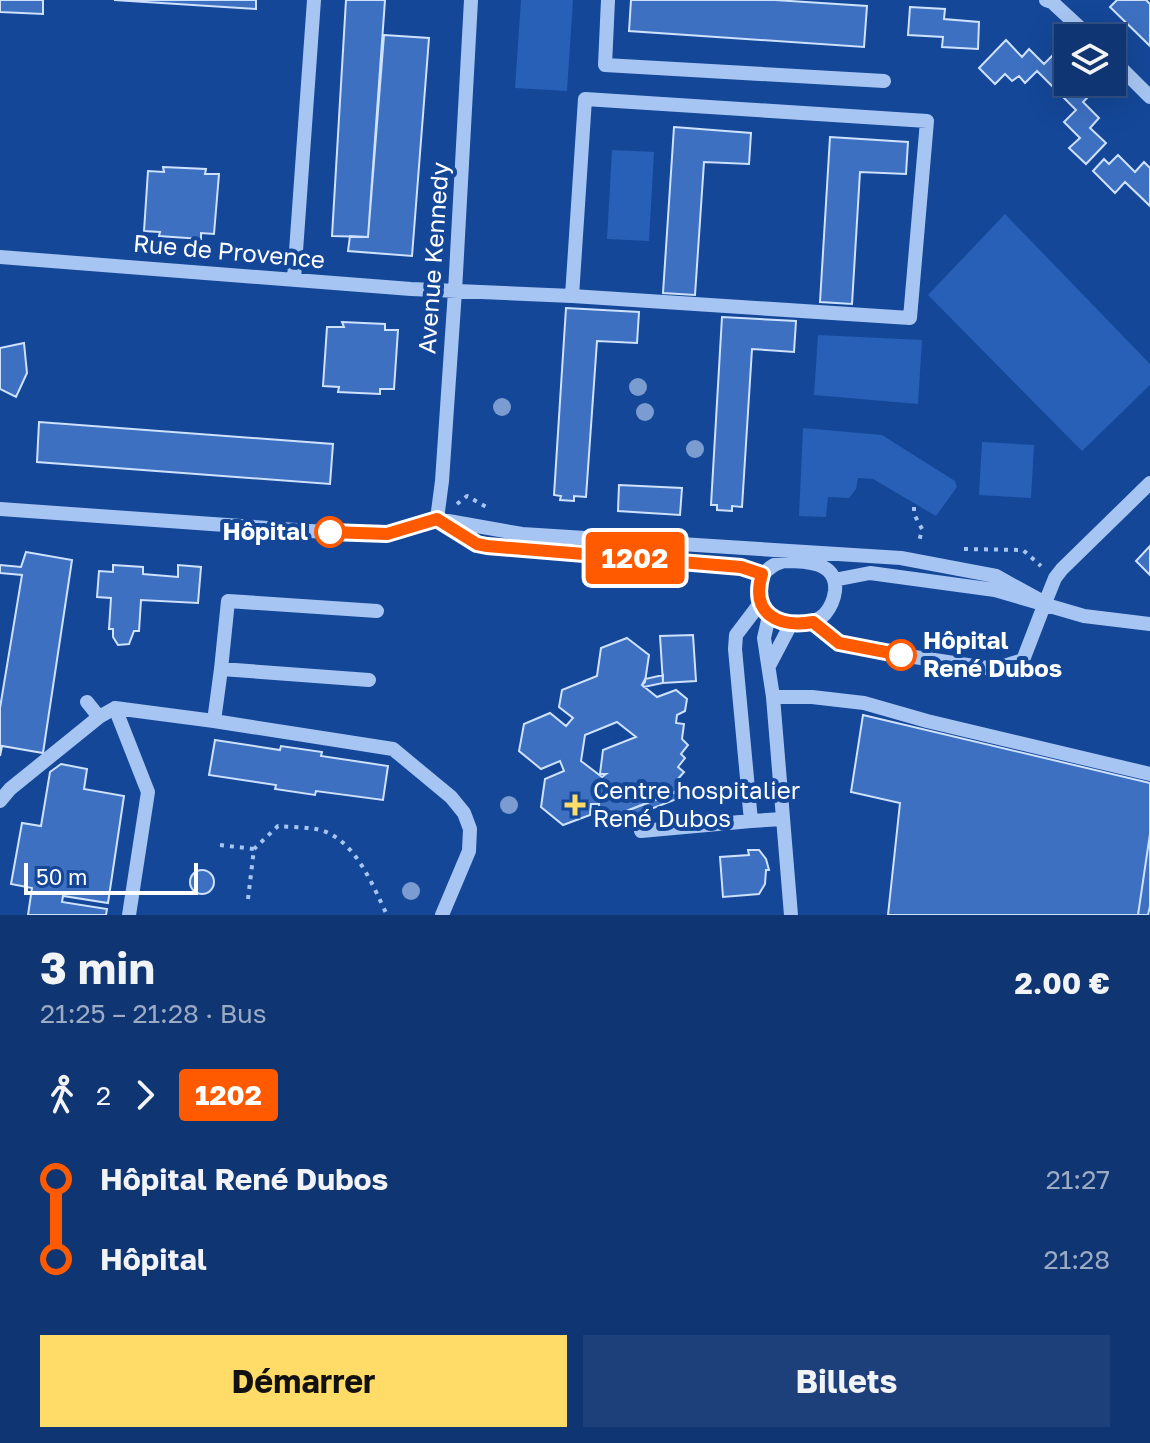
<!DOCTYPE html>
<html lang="fr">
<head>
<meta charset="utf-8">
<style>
	:root { --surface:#0f3572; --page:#1d407a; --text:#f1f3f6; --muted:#9babc4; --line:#2f5084; --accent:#ffdb68 }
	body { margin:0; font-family:"Golos Text",sans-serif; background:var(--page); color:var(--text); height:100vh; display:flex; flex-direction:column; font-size:30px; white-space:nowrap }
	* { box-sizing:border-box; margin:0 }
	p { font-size:26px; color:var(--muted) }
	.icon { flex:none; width:44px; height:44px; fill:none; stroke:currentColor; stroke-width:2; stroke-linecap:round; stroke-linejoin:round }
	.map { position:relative; height:915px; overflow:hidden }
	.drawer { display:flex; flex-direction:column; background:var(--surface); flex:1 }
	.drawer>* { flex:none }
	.badge { padding:0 16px; border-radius:6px; font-size:28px; line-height:52px }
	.fabs { position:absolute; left:1054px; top:24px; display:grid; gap:16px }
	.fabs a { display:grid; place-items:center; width:72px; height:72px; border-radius:0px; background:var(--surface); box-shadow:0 8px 32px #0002,0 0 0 2px var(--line); font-size:40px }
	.scale { position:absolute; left:24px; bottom:20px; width:174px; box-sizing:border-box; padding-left:8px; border:4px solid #fff; border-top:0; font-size:22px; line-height:28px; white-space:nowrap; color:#fff; -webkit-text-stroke:6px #144798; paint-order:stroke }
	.map>.badge { position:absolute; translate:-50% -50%; box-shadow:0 0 0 4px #fff }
	.legs { display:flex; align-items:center; gap:12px; height:88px; padding:0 40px; font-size:26px }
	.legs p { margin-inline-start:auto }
	.overview { display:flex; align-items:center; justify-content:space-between; height:136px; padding:0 40px }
	h1 { font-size:44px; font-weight:700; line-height:60px }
	.button { display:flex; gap:16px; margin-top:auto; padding:16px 40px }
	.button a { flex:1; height:92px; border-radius:0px; background:var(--accent); color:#111; font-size:32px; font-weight:700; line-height:92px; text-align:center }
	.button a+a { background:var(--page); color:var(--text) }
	ul { padding:0 40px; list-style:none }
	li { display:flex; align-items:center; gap:28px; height:80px; font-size:30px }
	li i { display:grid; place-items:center; width:12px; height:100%; margin:0 10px; background:currentColor }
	li i::after { content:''; width:20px; height:20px; margin:-10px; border:6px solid; border-radius:50%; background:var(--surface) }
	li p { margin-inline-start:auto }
	li:first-child i { background:linear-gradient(#0000 50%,currentColor 0) }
	li:last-child i { background:linear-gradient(currentColor 50%,#0000 0) }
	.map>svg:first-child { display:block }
</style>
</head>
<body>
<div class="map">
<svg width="1150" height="915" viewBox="0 0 1150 915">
	<rect width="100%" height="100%" fill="#144798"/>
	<path fill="#2760b6" d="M 521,0 L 573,0 L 567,91 L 515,88 Z
		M 612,150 L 654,152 L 649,241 L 607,239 Z
		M 1005,214 L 1150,364 L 1150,385 L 1082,451 L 928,295 Z
		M 818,335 L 922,340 L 918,404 L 814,395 Z
		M 803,428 L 882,435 L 955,481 L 957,487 L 936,516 L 873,479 L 858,478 L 856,489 L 849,498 L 828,497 L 826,517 L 799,516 Z
		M 982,442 L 1034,445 L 1031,498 L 979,495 Z"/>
	<path fill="#3d70c0" stroke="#cee1fd" stroke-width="2" fill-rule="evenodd" d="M 0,0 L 43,0 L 43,14 L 0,12 Z
		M 114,0 L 256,0 L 256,9 Z
		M 346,0 L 385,0 L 368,237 L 332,236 Z
		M 631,0 L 775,0 L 867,6 L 864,47 L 629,31 Z
		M 1117,0 L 1146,0 L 1150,4 L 1150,46 L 1110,7 Z
		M 910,7 L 945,9 L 944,19 L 979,22 L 978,49 L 942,47 L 943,37 L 908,35 Z
		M 384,35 L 429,38 L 412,256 L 348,251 L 350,236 L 368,237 Z
		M 1006,40 L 1022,57 L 1029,49 L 1044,64 L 1052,56 L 1068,71 L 1068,82 L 1079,82 L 1091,94 L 1083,102 L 1099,118 L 1090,128 L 1106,143 L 1086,164 L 1069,148 L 1080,138 L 1064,122 L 1076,110 L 1037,71 L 1025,83 L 1019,76 L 1012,81 L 1005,74 L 995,84 L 979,68 Z
		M 674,127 L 751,133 L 749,164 L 704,162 L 695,295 L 663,293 Z
		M 830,137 L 908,142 L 906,174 L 860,172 L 852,304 L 820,302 Z
		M 1118,155 L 1135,172 L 1144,162 L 1150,168 L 1150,206 L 1125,182 L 1115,193 L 1093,171 L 1104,159 L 1109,164 Z
		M 163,167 L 206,169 L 205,174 L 219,174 L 214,234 L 201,233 L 201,239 L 159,236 L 160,232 L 144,231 L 148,171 L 164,172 Z
		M 566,308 L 639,312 L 637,343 L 597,341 L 586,497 L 574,496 L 574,501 L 560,500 L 561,496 L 554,495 Z
		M 722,317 L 796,321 L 794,352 L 752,349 L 742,507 L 732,506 L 732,511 L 717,510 L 717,505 L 711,505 Z
		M 342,322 L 385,324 L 385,330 L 398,330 L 394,389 L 380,389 L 380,394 L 338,392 L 339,387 L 323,386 L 327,327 L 344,327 Z
		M 24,343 L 27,373 L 16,397 L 0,389 L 0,348 Z
		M 39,422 L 333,444 L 330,484 L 37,462 Z
		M 619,485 L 682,488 L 680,515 L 618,511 Z
		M 1150,546 L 1150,575 L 1136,561 Z
		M 26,552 L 72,560 L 43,753 L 2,746 L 0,756 L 0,708 L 22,575 L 0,573 L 0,565 L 21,567 Z
		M 113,565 L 143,567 L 143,574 L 178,577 L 178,565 L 201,567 L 198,603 L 141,600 L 139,631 L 134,631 L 129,644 L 118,645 L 113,637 L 113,629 L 109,629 L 111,598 L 97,597 L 99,571 L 113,572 Z
		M 693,635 L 696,681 L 663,683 L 660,636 Z
		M 627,638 L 649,655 L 645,682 L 642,685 L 657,697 L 676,690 L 687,699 L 685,711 L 677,715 L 676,723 L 684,724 L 682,739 L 688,745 L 681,754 L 685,758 L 678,767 L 684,772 L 677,780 L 682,785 L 682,789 L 611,817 L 599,808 L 599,804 L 591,804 L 590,815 L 563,825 L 541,807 L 545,779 L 564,771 L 560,761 L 541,769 L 519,751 L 524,724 L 550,713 L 566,726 L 573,718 L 559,707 L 562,690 L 597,676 L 601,648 ZM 617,722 L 636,737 L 603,750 L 600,774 L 606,774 L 602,777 L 581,761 L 585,735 Z
		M 663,675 L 663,683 L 644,687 L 642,685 L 645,679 Z
		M 863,715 L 1150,783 L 1150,834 L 1138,915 L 888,915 L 900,803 L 851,792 Z
		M 215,740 L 280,750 L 281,746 L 322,752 L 321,756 L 388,766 L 383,800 L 316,791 L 315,795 L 275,789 L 276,785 L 209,775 Z
		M 61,764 L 87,769 L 84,789 L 124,796 L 108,903 L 63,896 L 62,902 L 107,909 L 106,915 L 28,915 L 32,888 L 11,884 L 22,823 L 41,826 L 50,772 Z
		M 676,792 L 682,797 L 617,822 L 611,817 Z
		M 1150,834 L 1150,906 L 1148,915 L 1138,915 Z
		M 748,850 L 759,850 L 766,859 L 769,870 L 766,870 L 765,884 L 759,894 L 723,897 L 720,857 L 749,855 Z
		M190 882a12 12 0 1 1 24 0a12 12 0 1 1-24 0Z"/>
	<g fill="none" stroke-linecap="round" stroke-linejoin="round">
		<path stroke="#a7c5f2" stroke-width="4" stroke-dasharray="4 6" stroke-linecap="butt" d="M 457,504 L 467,496 L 490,509
			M 914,507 L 914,514 L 922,529 L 919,542
			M 964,549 L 1023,550 L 1041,566
			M 220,845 L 254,849
			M 248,899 L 254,849 L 278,826 C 290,827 304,827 316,829 C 354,836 372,884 387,915"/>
		<path stroke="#a7c5f2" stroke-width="14" d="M 608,0 L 605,65 L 884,81
			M 1046,0 L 1052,2 L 1091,38
			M 1112,59 L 1150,97
			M 0,257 L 411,289 L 572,296 L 910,318 L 927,121 L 585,99 L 572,296
			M 294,279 L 314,0
			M 0,509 L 367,535 L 387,534 L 437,519 L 522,534 L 901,558 L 996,576 L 1045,603 L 1023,660 L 994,669 L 901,655 L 839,643 L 813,622
			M 437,519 L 442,481 L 455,291 L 471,0
			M 446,524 L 477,544 L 487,546 L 721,564 L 762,574
			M 784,561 C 804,561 838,561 835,591 C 834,599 830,608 825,614 C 817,622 807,624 796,624 C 756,624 742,573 784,561 Z
			M 834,580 L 870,573 L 995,590 L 1084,616 L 1150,624
			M 761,602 L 736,635 L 735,649 L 751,821 L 783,819
			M 1045,603 L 1055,578 L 1062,569 L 1150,483
			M 769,616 L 764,638 L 773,697 L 791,915
			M 770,664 L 791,624
			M 221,669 L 228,601 L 377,611
			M 773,697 L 812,697 L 864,703 L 927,721 L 1150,774
			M 87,702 L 99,717 L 115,708 L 148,792 L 129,915
			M 115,708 L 214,721 L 221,669 L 369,680
			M 214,721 L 393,749 L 451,797 L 464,813 L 470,829 L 469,851 L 442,915
			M 0,801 L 10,789 L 99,717
			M 641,831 L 751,821"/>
	</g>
	<g fill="#7a9cd0">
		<circle cx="638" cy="387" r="9"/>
		<circle cx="502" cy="407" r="9"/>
		<circle cx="645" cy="412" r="9"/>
		<circle cx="695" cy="449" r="9"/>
		<circle cx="509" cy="805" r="9"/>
		<circle cx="411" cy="891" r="9"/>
	</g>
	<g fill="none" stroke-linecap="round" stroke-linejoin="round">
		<g stroke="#fff" stroke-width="18">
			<path id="line-1" d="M 330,532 L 387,534 L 437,519 L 477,544 L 487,546 L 741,567 L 762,574 C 750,614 778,628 813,622 L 839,643 L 901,655"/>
		</g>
		<use href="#line-1" stroke="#ff5a00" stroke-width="12"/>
	</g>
	<g fill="#fff" stroke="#ff5a00" stroke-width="4">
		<circle cx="330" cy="532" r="14"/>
		<circle cx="901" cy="655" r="14"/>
	</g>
	<path fill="#ffdb68" stroke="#144798" stroke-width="3" d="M571 793h8v8h8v8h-8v8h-8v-8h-8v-8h8z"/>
	<g text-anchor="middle" stroke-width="8" stroke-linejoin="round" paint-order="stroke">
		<g font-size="24" fill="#fff" stroke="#144798">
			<text transform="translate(229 252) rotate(5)" y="8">Rue de Provence</text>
			<text transform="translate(434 258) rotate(-86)" y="8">Avenue Kennedy</text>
		</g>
		<g font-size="24" font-weight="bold" fill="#fff" stroke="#144798" text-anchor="end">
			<text x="308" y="540">Hôpital</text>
			<text x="923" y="649" text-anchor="start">Hôpital<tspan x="923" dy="28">René Dubos</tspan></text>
		</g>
		<g font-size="24" fill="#fff" stroke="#144798" text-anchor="start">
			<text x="593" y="799">Centre hospitalier<tspan x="593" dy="28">René Dubos</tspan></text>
		</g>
	</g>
</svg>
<div class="fabs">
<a><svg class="icon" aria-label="layers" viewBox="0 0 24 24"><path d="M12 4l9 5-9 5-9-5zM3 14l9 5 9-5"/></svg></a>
</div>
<div class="scale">50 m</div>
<b class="badge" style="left:635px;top:558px;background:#ff5a00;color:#fff">1202</b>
</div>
<section class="drawer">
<div class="overview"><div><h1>3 min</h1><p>21:25 – 21:28 · Bus</p></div><b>2.00 €</b></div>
<div class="legs"><svg class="icon" aria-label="walk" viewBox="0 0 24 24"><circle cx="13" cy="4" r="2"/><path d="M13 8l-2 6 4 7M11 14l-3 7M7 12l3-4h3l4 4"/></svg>2<svg class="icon" aria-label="forward" viewBox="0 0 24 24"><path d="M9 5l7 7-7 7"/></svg><b class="badge" style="background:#ff5a00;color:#fff">1202</b></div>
<ul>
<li><i style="color:#ff5a00"></i><b>Hôpital René Dubos</b><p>21:27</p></li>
<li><i style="color:#ff5a00"></i><b>Hôpital</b><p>21:28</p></li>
</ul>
<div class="button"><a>Démarrer</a><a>Billets</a></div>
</section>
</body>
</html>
